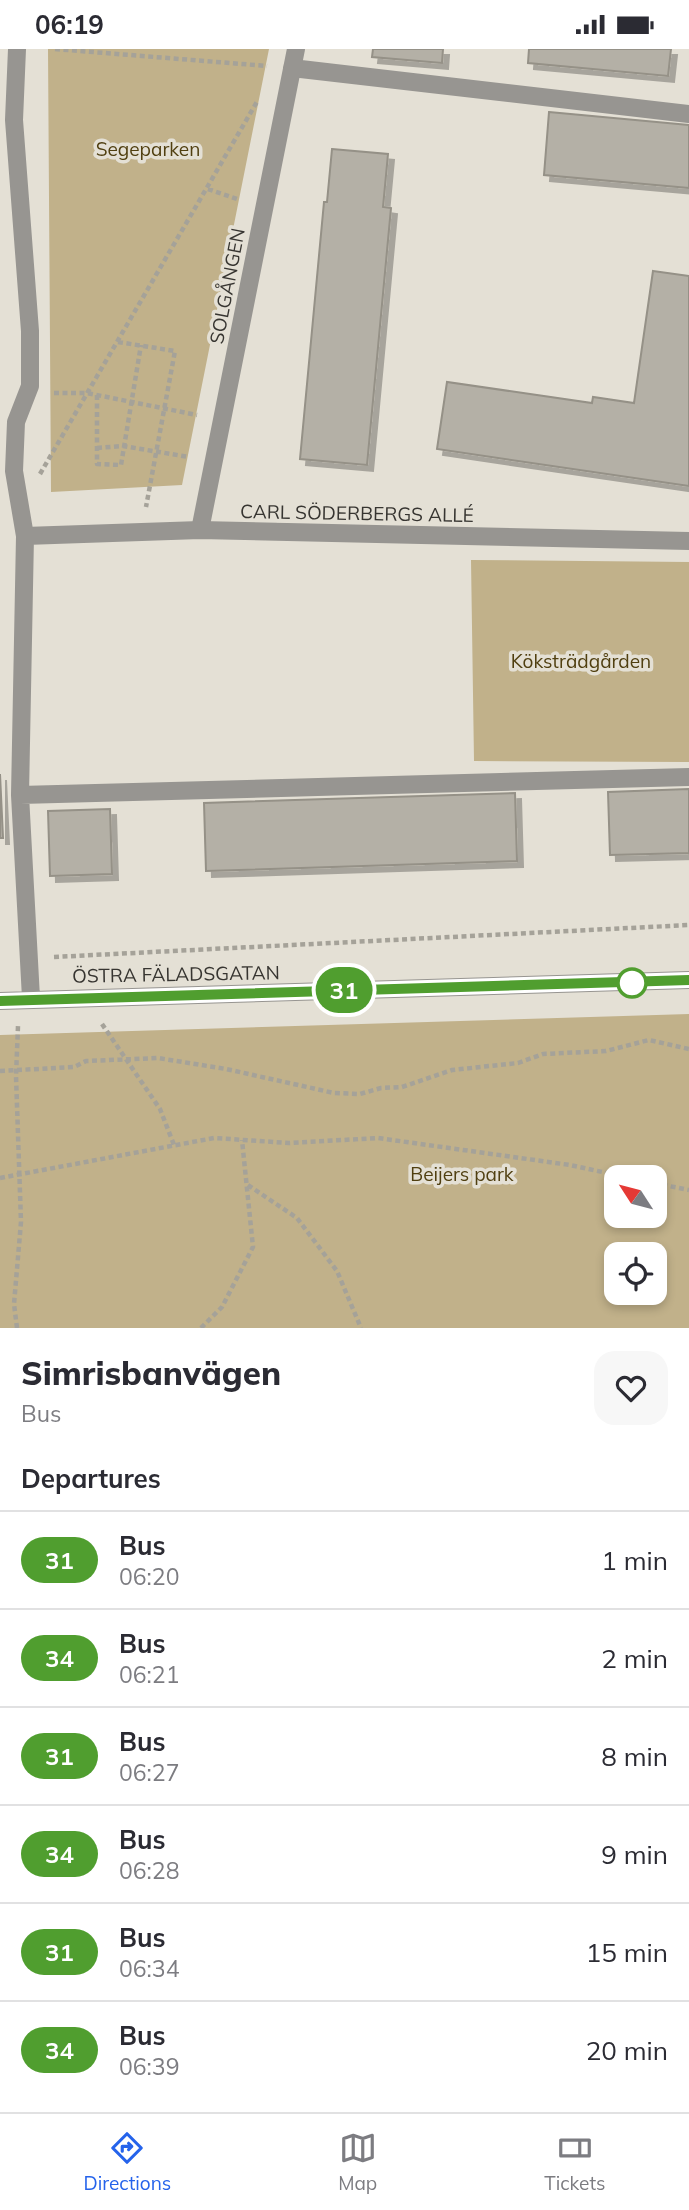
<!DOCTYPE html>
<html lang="en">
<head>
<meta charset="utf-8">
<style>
	:root { --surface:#fff; --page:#f7f7f7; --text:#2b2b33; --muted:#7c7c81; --line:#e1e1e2; --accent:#2563eb }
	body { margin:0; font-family:Mulish,sans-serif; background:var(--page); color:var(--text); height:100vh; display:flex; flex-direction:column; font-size:26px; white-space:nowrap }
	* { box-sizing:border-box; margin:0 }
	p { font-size:23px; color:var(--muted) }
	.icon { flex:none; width:38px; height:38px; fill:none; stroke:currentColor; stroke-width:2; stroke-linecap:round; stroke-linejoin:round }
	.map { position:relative; height:1279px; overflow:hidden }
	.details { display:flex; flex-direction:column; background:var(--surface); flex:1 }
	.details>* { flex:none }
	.badge { padding:0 14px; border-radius:23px; font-size:24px; line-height:46px }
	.needle { width:46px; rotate:306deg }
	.buttons { position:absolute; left:604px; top:1116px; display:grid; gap:14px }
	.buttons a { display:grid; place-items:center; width:63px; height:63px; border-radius:14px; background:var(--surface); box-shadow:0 4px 10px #0003; font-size:35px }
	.map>.badge { position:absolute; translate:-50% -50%; box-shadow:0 0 0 4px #fff }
	h2 { padding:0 21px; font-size:26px; line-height:63px }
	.round { display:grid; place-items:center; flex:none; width:74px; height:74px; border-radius:21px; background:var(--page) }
	.overview { display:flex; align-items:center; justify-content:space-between; height:119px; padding:0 21px }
	h1 { font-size:33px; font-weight:800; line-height:52px }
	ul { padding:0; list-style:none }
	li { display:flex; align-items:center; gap:21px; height:98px; padding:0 21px; border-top:2px solid var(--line) }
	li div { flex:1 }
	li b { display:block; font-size:26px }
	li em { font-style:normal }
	li .badge { min-width:77px; font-weight:700; text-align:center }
	.status { display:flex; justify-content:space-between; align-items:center; height:49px; padding:0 35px; background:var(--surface); direction:ltr }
	.status svg { height:19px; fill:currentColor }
	.dock { display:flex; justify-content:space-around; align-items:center; height:98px; border-top:2px solid var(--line); background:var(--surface); font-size:19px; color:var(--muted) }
	.dock a { display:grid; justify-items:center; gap:4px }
	.dock .active { color:var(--accent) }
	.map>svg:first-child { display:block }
</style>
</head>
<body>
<div class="status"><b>06:19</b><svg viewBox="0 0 49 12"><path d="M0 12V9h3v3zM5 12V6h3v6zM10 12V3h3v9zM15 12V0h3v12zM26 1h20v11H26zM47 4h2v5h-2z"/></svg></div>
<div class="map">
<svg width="689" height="1279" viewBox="0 0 689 1279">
	<defs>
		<filter id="shadow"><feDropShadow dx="6" dy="6" stdDeviation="0" flood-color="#0004"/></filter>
	</defs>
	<rect width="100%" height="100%" fill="#e4e0d5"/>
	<path fill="#c1b18a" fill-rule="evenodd" d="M 48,0 L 269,0 L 182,436 L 51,443 Z
		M 471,511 L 689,513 L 689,713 L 474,712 Z
		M 689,965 L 689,1279 L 0,1279 L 0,986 ZM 616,1129 L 654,1129 L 654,1167 L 616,1167 ZM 616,1206 L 654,1206 L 654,1244 L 616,1244 Z"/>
	<path fill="#b4b0a6" stroke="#959187" stroke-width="2" filter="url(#shadow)" d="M 373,0 L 443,0 L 442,14 L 372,8 Z
		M 529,0 L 671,0 L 668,27 L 528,14 Z
		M 549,63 L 689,76 L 689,139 L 544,126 Z
		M 332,100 L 388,105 L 383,158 L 391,159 L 367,416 L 300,410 L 324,153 L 327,153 Z
		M 653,222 L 689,227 L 689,437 L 437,400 L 447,333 L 592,354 L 593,348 L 634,354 Z
		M 0,725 L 3,789 L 0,789 Z
		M 689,740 L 689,804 L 610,806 L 608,743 Z
		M 515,744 L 517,812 L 206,822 L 204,754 Z
		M 110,760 L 112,825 L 50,827 L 48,762 Z"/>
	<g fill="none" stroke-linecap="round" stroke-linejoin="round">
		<path stroke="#a5a299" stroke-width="4.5" stroke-dasharray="5 3.5" stroke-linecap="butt" d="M 55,0 L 267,17
			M 208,140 L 240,151
			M 118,293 L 175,302 L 146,458
			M 54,344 L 87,344 L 197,366
			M 97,346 L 97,415 L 121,416 L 141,296
			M 97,399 L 123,397 L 189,408
			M 40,425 L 258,51
			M 54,908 L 689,876
			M 102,975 L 160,1060 L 174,1096
			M 0,1022 L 74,1018 L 86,1012 L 158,1009 L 226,1020 L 334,1044 L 360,1045 L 381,1039 L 402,1038 L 452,1021 L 518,1014 L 543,1005 L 606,1002 L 649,991 L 689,1000
			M 0,1129 L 214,1089 L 289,1094 L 378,1089 L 570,1116 L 630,1129
			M 654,1134 L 689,1141
			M 248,1136 L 297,1169 L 337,1222 L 361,1279
			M 17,1279 L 14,1255 L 21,1173 L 16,1027 L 18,977
			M 201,1279 L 222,1258 L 253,1198 L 242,1091"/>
		<path stroke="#979591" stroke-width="18" d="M 17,0 L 14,71 L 30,282 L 30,337 L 16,373 L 14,422 L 25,487 L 20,746 L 31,949
			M 292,19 L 689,65
			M 200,481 L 296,0
			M 25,487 L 200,481 L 689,492
			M 20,746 L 689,728
			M 0,952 L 689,931"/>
	</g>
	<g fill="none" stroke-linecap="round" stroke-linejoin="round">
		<g stroke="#fff" stroke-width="16">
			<path id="line" d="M 0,952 L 689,931"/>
		</g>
		<use href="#line" stroke="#509e2f" stroke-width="10"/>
	</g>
	<circle fill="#fff" stroke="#509e2f" stroke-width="3.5" cx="632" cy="934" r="14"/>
	<g text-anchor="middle" stroke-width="7" stroke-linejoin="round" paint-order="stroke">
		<g font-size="19" fill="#503f10" stroke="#e4e0d5">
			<text x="148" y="107">Segeparken</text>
			<text x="581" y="619">Köksträdgården</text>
			<text x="462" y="1132">Beijers park</text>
		</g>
		<g font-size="19" fill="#373531" stroke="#e4e0d5">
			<text transform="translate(227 237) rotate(-79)" y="7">SOLGÅNGEN</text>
			<text transform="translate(357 464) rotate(1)" y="7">CARL SÖDERBERGS ALLÉ</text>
			<text transform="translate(176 925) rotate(-1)" y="7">ÖSTRA FÄLADSGATAN</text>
		</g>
	</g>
</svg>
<div class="buttons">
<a><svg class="needle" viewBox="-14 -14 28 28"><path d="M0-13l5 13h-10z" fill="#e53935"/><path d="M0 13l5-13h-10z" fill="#7c7c81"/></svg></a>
<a><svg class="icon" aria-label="locate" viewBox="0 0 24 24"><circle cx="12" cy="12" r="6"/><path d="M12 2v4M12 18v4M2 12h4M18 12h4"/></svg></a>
</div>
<b class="badge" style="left:344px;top:941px;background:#509e2f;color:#fff">31</b>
</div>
<section class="details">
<div class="overview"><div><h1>Simrisbanvägen</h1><p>Bus</p></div><a class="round"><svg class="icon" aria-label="heart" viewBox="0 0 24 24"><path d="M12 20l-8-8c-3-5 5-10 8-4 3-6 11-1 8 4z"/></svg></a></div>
<h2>Departures</h2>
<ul>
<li><span class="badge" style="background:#509e2f;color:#fff">31</span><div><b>Bus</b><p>06:20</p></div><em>1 min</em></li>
<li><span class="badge" style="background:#509e2f;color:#fff">34</span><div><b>Bus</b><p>06:21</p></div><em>2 min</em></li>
<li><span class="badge" style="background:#509e2f;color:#fff">31</span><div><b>Bus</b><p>06:27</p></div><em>8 min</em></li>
<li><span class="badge" style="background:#509e2f;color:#fff">34</span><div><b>Bus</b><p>06:28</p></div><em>9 min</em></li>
<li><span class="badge" style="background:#509e2f;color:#fff">31</span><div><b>Bus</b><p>06:34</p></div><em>15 min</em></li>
<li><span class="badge" style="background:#509e2f;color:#fff">34</span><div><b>Bus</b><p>06:39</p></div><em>20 min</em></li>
</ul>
</section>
<nav class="dock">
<a class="active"><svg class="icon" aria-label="directions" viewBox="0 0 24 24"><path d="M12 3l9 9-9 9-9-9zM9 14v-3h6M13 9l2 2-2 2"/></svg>Directions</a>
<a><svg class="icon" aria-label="map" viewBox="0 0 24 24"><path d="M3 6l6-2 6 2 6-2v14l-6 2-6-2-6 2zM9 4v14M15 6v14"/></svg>Map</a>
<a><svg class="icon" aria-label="tickets" viewBox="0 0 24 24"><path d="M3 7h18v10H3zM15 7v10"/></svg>Tickets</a>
</nav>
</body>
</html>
